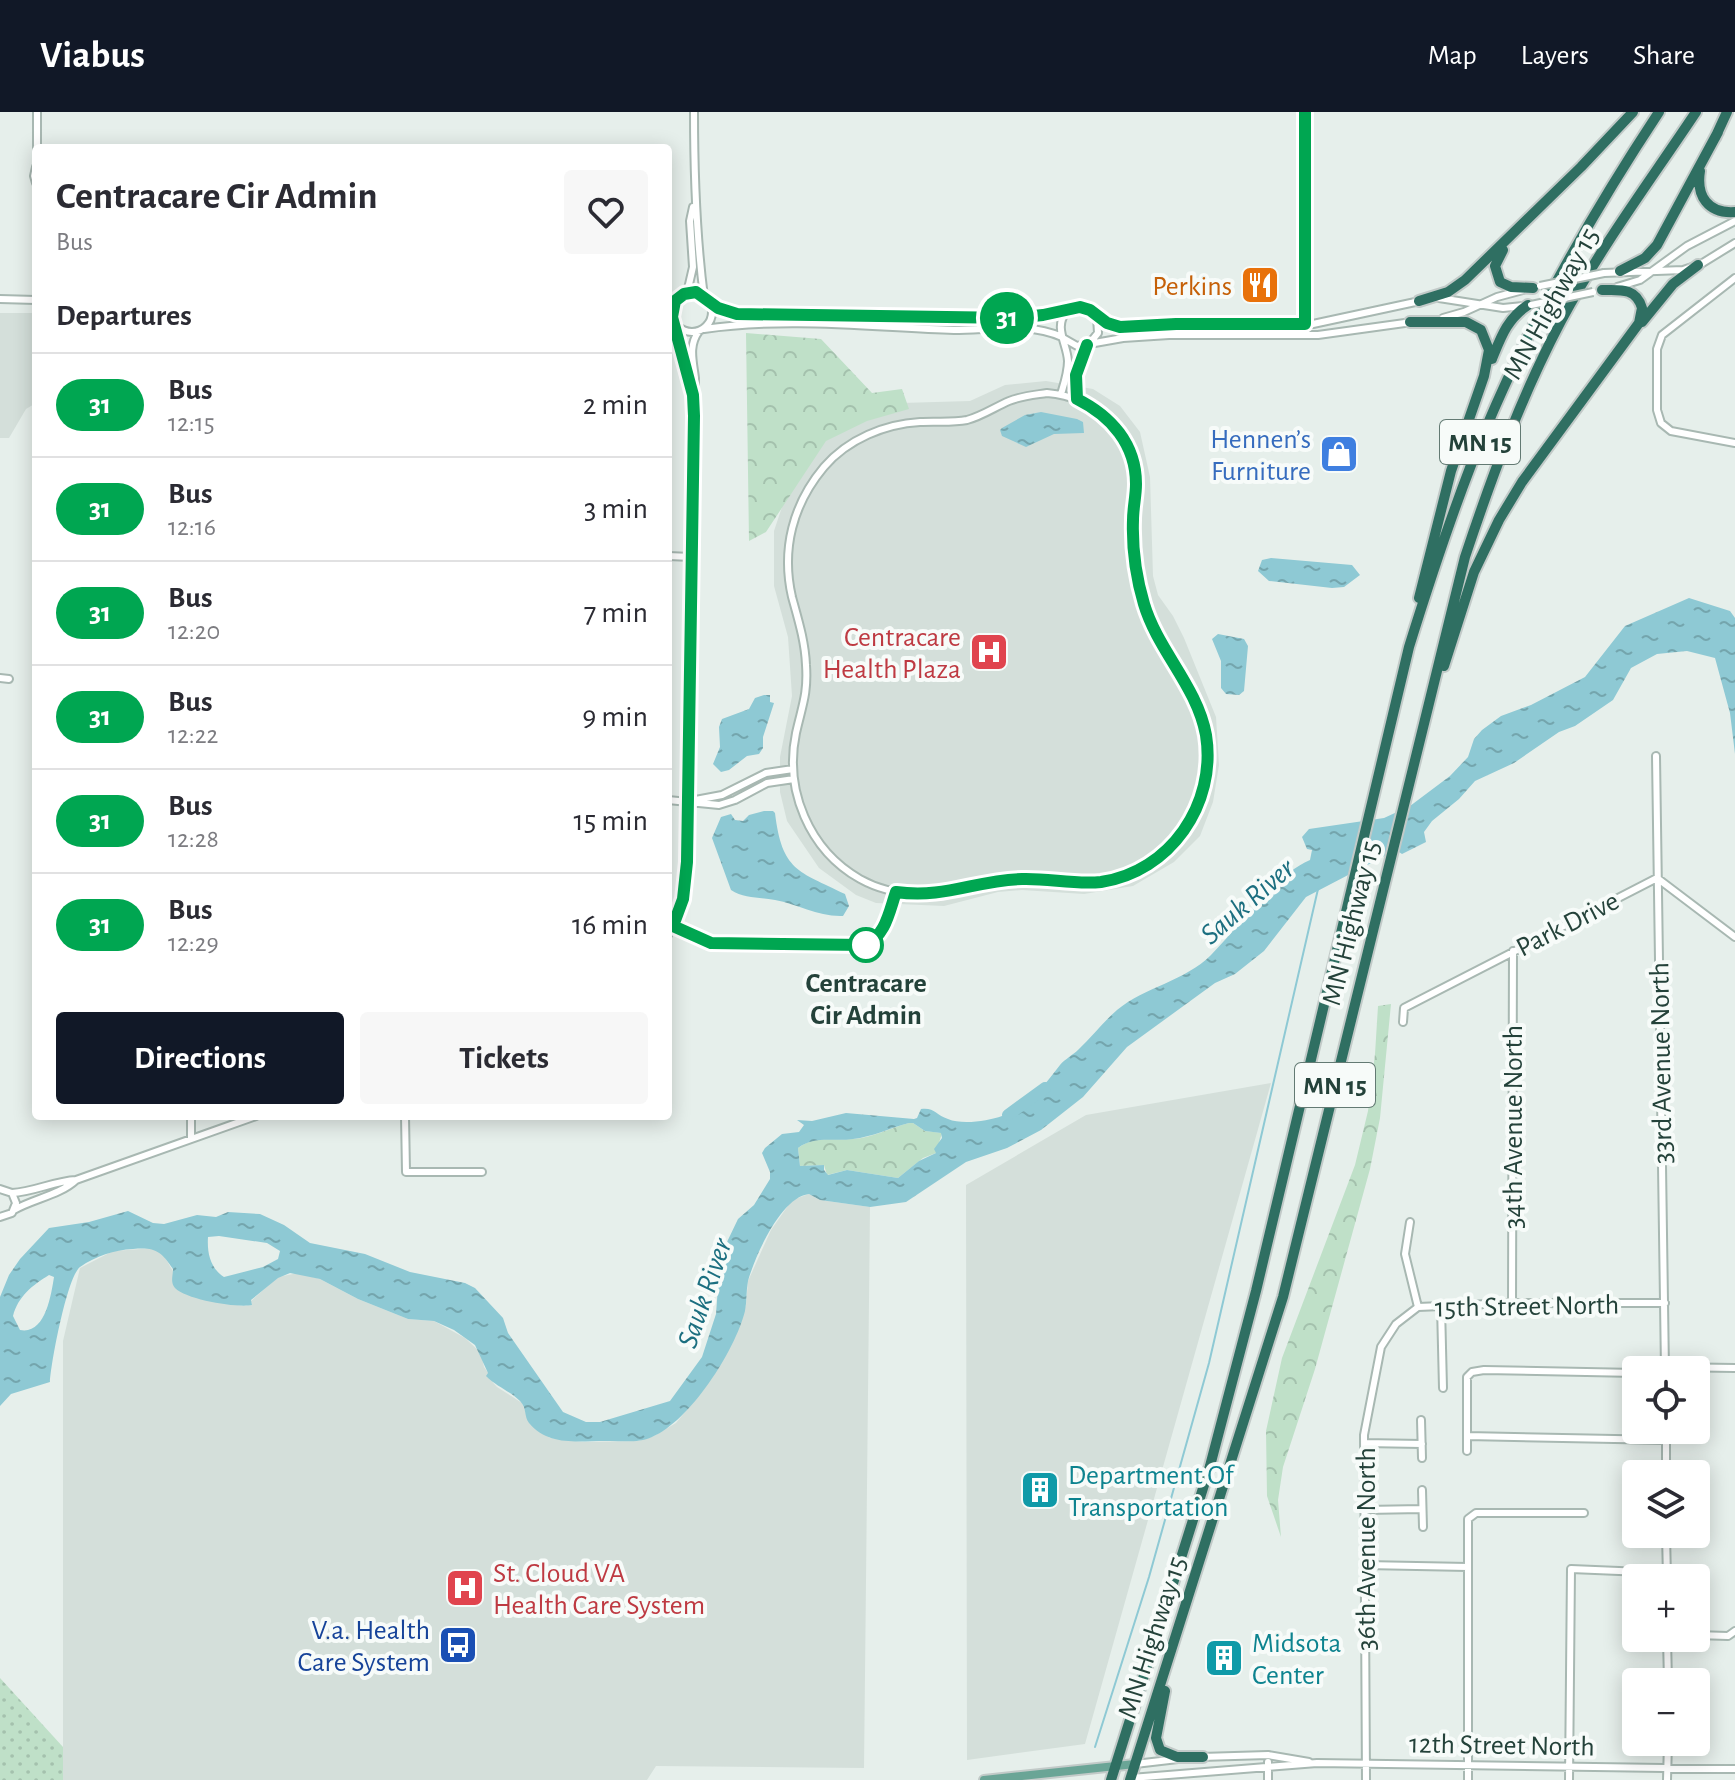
<!DOCTYPE html>
<html lang="en">
<head>
<meta charset="utf-8">
<style>
	:root { --surface:#fff; --page:#f7f7f7; --text:#2b2b33; --muted:#7c7c81; --line:#e1e1e2; --accent:#111827 }
	body { margin:0; font-family:"Alegreya Sans",sans-serif; background:var(--page); color:var(--text); height:100vh; display:flex; flex-direction:column; font-size:30px; white-space:nowrap }
	* { box-sizing:border-box; margin:0 }
	p { font-size:26px; color:var(--muted) }
	.icon { flex:none; width:44px; height:44px; fill:none; stroke:currentColor; stroke-width:2; stroke-linecap:round; stroke-linejoin:round }
	.map { position:relative; flex:1; overflow:hidden }
	.drawer { position:absolute; left:32px; top:32px; width:640px; height:976px; display:flex; flex-direction:column; background:var(--surface); border-radius:8px; box-shadow:0 4px 20px #0003 }
	.drawer>* { flex:none }
	.badge { padding:0 16px; border-radius:26px; font-size:28px; line-height:52px }
	.tools { position:absolute; left:1622px; top:1244px; display:grid; gap:16px }
	.tools a { display:grid; place-items:center; width:88px; height:88px; border-radius:8px; background:var(--surface); box-shadow:0 4px 20px #0003; font-size:40px }
	.map>.badge { position:absolute; translate:-50% -50%; box-shadow:0 0 0 4px #fff }
	h2 { padding:0 24px; font-size:30px; line-height:72px }
	.round { display:grid; place-items:center; flex:none; width:84px; height:84px; border-radius:8px; background:var(--page) }
	.headline { display:flex; align-items:center; justify-content:space-between; height:136px; padding:0 24px }
	h1 { font-size:38px; font-weight:700; line-height:60px }
	.cta { display:flex; gap:16px; margin-top:auto; padding:16px 24px }
	.cta a { flex:1; height:92px; border-radius:8px; background:var(--accent); color:#fff; font-size:32px; font-weight:700; line-height:92px; text-align:center }
	.cta a+a { background:var(--page); color:var(--text) }
	ul { padding:0; list-style:none }
	li { display:flex; align-items:center; gap:24px; height:104px; padding:0 24px; border-top:2px solid var(--line) }
	li div { flex:1 }
	li b { display:block; font-size:30px }
	li em { font-style:normal }
	li .badge { min-width:88px; font-weight:700; text-align:center }
	header { display:flex; align-items:center; gap:48px; box-sizing:border-box; height:112px; padding:0 40px; background:var(--accent); color:#fff }
	header strong { font-size:38px }
	nav { display:flex; gap:44px; margin-inline-start:auto; font-size:28px }
	.map>svg:first-child { display:block }
</style>
</head>
<body>
<header>
<strong>Viabus</strong>
<nav><a>Map</a><a>Layers</a><a>Share</a></nav>
</header>
<div class="map">
<svg width="1735" height="1668" viewBox="0 0 1735 1668">
	<defs>
		<pattern id="grass-dots" width="8" height="8" patternUnits="userSpaceOnUse" patternTransform="scale(2)"><rect width="8" height="8" fill="#bfe0c8"/><path d="M2 2h.1M6 6h.1" fill="none" stroke="#a4c1ad" stroke-width="1.8" stroke-linecap="round"/></pattern>
		<pattern id="forest-crowns" width="20" height="18" patternUnits="userSpaceOnUse" patternTransform="scale(2)"><rect width="20" height="18" fill="#bfe0c8"/><path d="M2 6a3 3 0 1 1 6 0M12 15a3 3 0 1 1 6 0" fill="none" stroke="#a4c1ad"/></pattern>
		<pattern id="water-ripples" width="26" height="14" patternUnits="userSpaceOnUse" patternTransform="scale(2)"><rect width="26" height="14" fill="#8ec9d4"/><path d="M2 4q2-2 4 0t4 0M15 11q2-2 4 0t4 0" fill="none" stroke="#74a5ad"/></pattern>
	</defs>
	<rect width="100%" height="100%" fill="#e6efeb"/>
	<path fill="#d4dfda" d="M 0,201 L 36,201 L 36,291 L 26,297 L 9,326 L 0,326 Z
		M 1046,269 L 1093,277 L 1120,294 L 1140,320 L 1150,365 L 1153,464 L 1158,483 L 1173,504 L 1184,526 L 1216,605 L 1219,653 L 1213,690 L 1200,724 L 1174,750 L 1133,774 L 1084,782 L 1022,778 L 998,780 L 944,794 L 876,791 L 856,783 L 819,756 L 787,709 L 780,680 L 780,645 L 792,584 L 788,525 L 774,474 L 774,419 L 790,371 L 822,322 L 901,291 L 970,289 L 1005,273 Z
		M 1271,971 L 1085,1632 L 967,1648 L 966,1073 L 1086,1003 Z
		M 809,1082 L 820,1088 L 870,1095 L 864,1656 L 656,1654 L 647,1668 L 63,1668 L 63,1229 L 80,1156 L 113,1139 L 155,1136 L 163,1142 L 186,1182 L 242,1194 L 252,1193 L 251,1189 L 278,1165 L 298,1161 L 320,1167 L 358,1187 L 408,1207 L 434,1209 L 465,1226 L 481,1241 L 484,1255 L 489,1262 L 487,1264 L 497,1275 L 522,1291 L 530,1312 L 550,1326 L 582,1330 L 638,1329 L 654,1324 L 676,1311 L 706,1274 L 732,1229 L 746,1193 L 748,1169 L 771,1118 L 792,1088 Z"/>
	<path fill="url(#grass-dots)" d="M 0,1566 L 63,1635 L 63,1668 L 0,1668 Z"/>
	<path fill="url(#forest-crowns)" d="M 746,221 L 821,227 L 872,281 L 902,277 L 909,297 L 867,309 L 826,329 L 766,420 L 749,429 Z
		M 1391,892 L 1380,1006 L 1370,1057 L 1315,1257 L 1283,1355 L 1278,1388 L 1281,1425 L 1267,1384 L 1266,1319 L 1282,1246 L 1355,1053 L 1368,999 L 1375,942 L 1378,894 Z
		M 909,1011 L 913,1011 L 925,1019 L 942,1021 L 936,1041 L 923,1046 L 898,1066 L 847,1058 L 827,1063 L 824,1053 L 800,1054 L 798,1036 C 815,1023 833,1029 853,1027 C 872,1026 890,1016 909,1011 Z"/>
	<path fill="url(#water-ripples)" fill-rule="evenodd" d="M 1041,300 L 1077,307 L 1083,310 L 1084,321 L 1054,322 L 1026,335 L 1002,324 L 1000,318 L 1002,316 L 1025,303 Z
		M 1271,446 L 1352,453 L 1360,463 L 1344,475 L 1332,476 L 1269,469 L 1258,459 L 1262,448 Z
		M 1689,486 L 1730,499 L 1735,506 L 1735,642 L 1730,601 L 1715,546 L 1687,539 L 1657,542 L 1631,556 L 1613,588 L 1575,614 L 1559,620 L 1514,651 L 1475,669 L 1459,687 L 1432,709 L 1424,720 L 1426,730 L 1402,742 L 1396,738 L 1306,785 L 1264,839 L 1235,862 L 1215,871 L 1127,935 L 1083,985 L 1041,1018 L 1007,1036 L 966,1050 L 906,1090 L 870,1095 L 820,1088 L 809,1082 C 781,1085 755,1144 748,1169 C 746,1179 747,1189 745,1199 C 735,1239 690,1309 652,1325 C 639,1331 624,1329 610,1329 C 583,1328 549,1336 529,1311 C 524,1305 527,1296 520,1289 C 510,1279 497,1275 486,1264 L 488,1261 L 475,1233 L 454,1218 L 434,1209 L 408,1207 L 358,1187 L 320,1167 L 290,1161 L 278,1166 L 251,1188 L 252,1193 C 237,1196 187,1188 175,1176 C 170,1170 173,1164 173,1157 C 161,1139 155,1135 133,1137 C 114,1138 96,1144 80,1155 C 67,1165 51,1251 50,1270 L 11,1282 L 0,1294 L 0,1185 L 9,1163 L 20,1147 L 49,1116 L 89,1110 L 128,1099 L 153,1111 L 164,1112 L 197,1103 L 216,1105 L 228,1100 L 260,1102 L 284,1113 L 310,1131 L 365,1142 L 410,1160 L 465,1171 L 475,1176 L 503,1206 L 508,1221 L 563,1300 L 586,1310 L 600,1310 L 670,1289 L 702,1245 L 716,1202 L 720,1148 L 727,1130 L 738,1107 L 754,1093 L 770,1067 L 770,1060 L 762,1041 L 765,1036 L 782,1022 L 799,1020 L 804,1013 L 797,1008 L 812,1009 L 846,1001 L 914,1007 L 917,1006 L 921,997 C 934,995 936,1003 948,1007 C 962,1013 988,1009 1002,1004 C 1028,995 1044,974 1060,953 C 1065,947 1073,943 1079,937 C 1092,925 1103,910 1117,898 C 1145,875 1185,869 1211,843 C 1241,813 1272,765 1310,748 L 1312,738 L 1307,737 L 1302,725 L 1309,717 L 1384,706 L 1410,694 L 1450,664 L 1468,645 L 1474,627 L 1482,618 L 1501,604 L 1531,593 L 1585,565 L 1625,514 ZM 909,1011 L 913,1011 L 925,1019 L 941,1021 L 942,1026 L 934,1037 L 936,1041 L 919,1049 L 898,1066 L 847,1058 L 828,1063 L 824,1058 L 824,1053 L 800,1054 L 798,1036 C 815,1023 833,1030 853,1027 C 872,1025 890,1016 909,1011 ZM 219,1124 L 267,1131 L 280,1139 L 278,1147 L 263,1155 L 224,1165 C 210,1156 207,1140 208,1125 ZM 49,1163 L 54,1165 C 51,1184 45,1223 20,1218 L 13,1204 C 18,1184 33,1173 49,1163 Z
		M 1218,522 L 1244,527 L 1248,534 L 1244,579 L 1239,583 L 1226,582 L 1221,576 L 1221,549 L 1212,527 Z
		M 764,583 L 770,583 L 770,590 L 774,591 L 763,625 L 763,636 L 759,642 L 747,644 L 729,658 L 721,660 L 713,652 L 720,635 L 719,615 L 722,607 L 749,597 L 755,586 Z
		M 764,699 L 773,699 L 775,701 C 782,759 798,759 845,782 L 849,794 L 843,804 C 818,805 798,792 775,788 C 760,785 744,787 731,778 L 712,726 L 721,705 L 731,702 L 735,708 L 743,709 L 749,703 Z"/>
	<g fill="none" stroke-linecap="round" stroke-linejoin="round">
		<path stroke="#8ec9d4" stroke-width="2" d="M 1095,1635 L 1149,1465 L 1209,1251 L 1318,777"/>
		<path stroke="#8ec9d4" stroke-width="12" d="M 1008,1003 L 1045,976"/>
		<g stroke="#a8b8b2" stroke-width="10">
			<path id="minor" d="M 37,0 L 37,36
				M 694,0 C 694,62 696,123 704,185
				M 1305,0 L 1305,212
				M 36,55 L 34,64 L 36,71
				M 1604,161 L 1683,158 L 1701,152 L 1735,131
				M 1735,166 L 1662,223 L 1657,237 L 1657,298 L 1661,311 L 1671,319 L 1735,331
				M 1617,175 L 1640,168 L 1687,134 L 1735,109
				M672 200a20 20 0 1 1 40 0a20 20 0 1 1-40 0Z
				M 687,181 L 693,155 L 690,109 L 693,95
				M 706,186 L 718,196 L 737,202 L 1013,206 C 1028,206 1079,193 1086,196 C 1099,200 1105,212 1120,215 L 1313,212 L 1420,189
				M 1439,186 L 1503,196 L 1523,194
				M 0,187 L 36,188
				M 1443,206 L 1464,200 L 1497,185 L 1523,178
				M 676,213 L 692,280
				M 704,217 C 786,205 870,215 954,218 C 990,218 1029,210 1062,225
				M 1063,226 L 1077,234 L 1089,232 L 1098,221 L 1097,205
				M 1089,232 L 1123,226 L 1169,223 L 1318,223 L 1412,210
				M 1047,281 C 1095,285 1135,321 1136,371 C 1136,397 1130,422 1134,448 C 1139,477 1146,504 1160,529 C 1172,552 1188,572 1198,597 C 1226,667 1185,750 1112,768 C 1081,775 1050,765 1019,767 C 963,770 916,798 860,767 C 809,738 784,678 796,621 C 802,594 808,582 806,553 C 805,529 798,507 792,485 C 781,437 793,392 824,355 C 848,327 885,312 920,310 C 936,309 951,311 967,308 C 982,304 995,295 1009,289 C 1021,284 1034,283 1047,281 Z
				M 1061,282 C 1064,272 1068,261 1068,249 C 1067,231 1053,215 1067,199
				M 1077,287 L 1076,263 L 1087,233
				M 668,444 L 691,445
				M 0,566 L 9,567
				M 1656,644 L 1665,1258
				M 668,688 L 719,693 L 735,688 L 767,671 L 794,667
				M 690,689 L 722,683 L 766,661 L 793,657
				M 668,823 L 683,787 L 687,750 L 695,266 C 693,249 688,234 699,219
				M 1403,910 L 1404,896 L 1657,766 L 1735,825
				M 405,1004 L 406,1060 L 482,1060
				M 191,1026 L 191,1004
				M 0,1077 L 12,1081 L 16,1091 L 12,1101 L 0,1105
				M 12,1081 C 34,1080 54,1069 76,1068
				M 14,1098 C 33,1087 60,1083 76,1068 L 256,1004
				M 1410,1110 L 1405,1142 L 1418,1195
				M 1512,1191 L 1513,839
				M 1441,1194 L 1443,1276
				M 1665,1255 L 1735,1256
				M 1421,1308 L 1422,1346
				M 1666,1318 L 1666,1362
				M 1467,1324 L 1666,1328
				M 1364,1331 L 1422,1332
				M 1467,1339 L 1467,1265 L 1472,1260 L 1484,1258 L 1636,1261
				M 1422,1378 L 1423,1415
				M 1365,1398 L 1422,1397
				M 1666,1422 L 1667,1466
				M 1365,1453 L 1468,1455
				M 1696,1523 L 1728,1524 L 1735,1519
				M 1667,1526 L 1668,1570
				M 1201,1645 L 1268,1643 L 1309,1650
				M 1135,1652 L 1178,1647
				M 1131,1666 L 1317,1651 L 1735,1657
				M 1268,1668 L 1268,1650
				M 1366,1668 L 1364,1323 L 1381,1235 L 1396,1212 L 1418,1195 L 1512,1191 L 1665,1191
				M 1468,1668 L 1468,1407 L 1476,1401 L 1584,1401
				M 1569,1668 L 1571,1457 L 1667,1461
				M 1667,1668 L 1668,1630"/>
		</g>
		<g stroke="#c2cac8" stroke-width="12">
			<path id="major" d="M 984,1668 L 1135,1652"/>
		</g>
		<g stroke="#c2cac8" stroke-width="14">
			<path id="highway" d="M 1715,26 L 1727,0
				M 1700,59 C 1696,84 1708,102 1735,100
				M 1503,138 L 1495,154 L 1500,170 L 1511,175 L 1533,176
				M 1620,159 L 1645,146 L 1657,133 L 1718,20
				M 1419,189 L 1448,180 L 1465,168 L 1581,55 L 1633,0
				M 1410,210 L 1466,210 L 1481,218 L 1489,238 L 1484,264 L 1451,359 L 1419,486
				M 1642,210 L 1673,172 L 1698,153
				M 1492,247 C 1501,225 1507,207 1528,193
				M 1444,554 L 1474,460 L 1499,408 L 1522,370 L 1639,211 L 1642,196 C 1636,175 1619,178 1602,178
				M 1165,1579 L 1156,1626 L 1160,1638 L 1177,1645 L 1203,1645
				M 1111,1668 L 1210,1354 L 1256,1179 L 1409,535 C 1432,461 1456,387 1486,316 C 1532,206 1593,100 1659,0
				M 1130,1668 L 1283,1185 L 1465,445 C 1492,364 1521,285 1561,209 C 1600,136 1650,69 1696,0"/>
		</g>
		<use href="#minor" stroke="#fff" stroke-width="6"/>
		<use href="#major" stroke="#6aa596" stroke-width="8"/>
		<use href="#highway" stroke="#2f6f62" stroke-width="10"/>
		<g stroke="#a8b8b2" stroke-width="10" stroke-linecap="butt">
			<path id="minor-bridge" d="M 1540,174 L 1604,161
				M 1531,193 L 1593,180"/>
		</g>
		<use href="#minor-bridge" stroke="#fff" stroke-width="6"/>
	</g>
	<g fill="none" stroke-linecap="round" stroke-linejoin="round">
		<g stroke="#fff" stroke-width="18">
			<path id="line" d="M 1087,233 L 1076,263 L 1077,287 C 1111,304 1136,332 1136,372 C 1136,384 1133,396 1133,408 C 1132,436 1136,465 1144,492 C 1158,539 1197,574 1206,623 C 1217,692 1170,760 1101,770 C 1075,773 1048,766 1022,767 C 976,768 945,787 896,780 C 889,800 886,823 865,833 L 711,831 L 673,814 L 683,787 L 687,750 L 694,304 L 693,283 L 672,205 L 675,189 L 684,182 L 696,180 L 718,196 L 737,202 L 1013,206 L 1043,203 L 1080,195 L 1090,198 L 1107,211 L 1120,215 L 1176,212 L 1305,212 L 1305,0"/>
		</g>
		<use href="#line" stroke="#00a651" stroke-width="12"/>
	</g>
	<defs>
		<g id="restaurant-square" transform="scale(2)"><rect x="-9" y="-9" width="18" height="18" rx="4" fill="#e8710a" stroke="#f7fbf9"/><path d="M-5-6h1v4h1v-4h1v4h1v-4h1v5L-1.5 .5V6h-2V.5L-5-1ZM5-6V6H3V1.5H1.5Q1.5-4 5-6Z" fill="#fff"/></g>
		<g id="shop-square" transform="scale(2)"><rect x="-9" y="-9" width="18" height="18" rx="4" fill="#3f7fe0" stroke="#f7fbf9"/><path d="M-5-2.5h2.3a2.7 3.5 0 0 1 5.4 0H5L5.5 6h-11ZM-1.5-2.5h3a1.5 2.3 0 0 0-3 0Z" fill="#fff"/></g>
		<g id="hospital-square" transform="scale(2)"><rect x="-9" y="-9" width="18" height="18" rx="4" fill="#e0444e" stroke="#f7fbf9"/><path d="M-5-5h3v3.5h4V-5h3V5h-3V1.5h-4V5h-3Z" fill="#fff"/></g>
		<g id="building-square" transform="scale(2)"><rect x="-9" y="-9" width="18" height="18" rx="4" fill="#0f9aa8" stroke="#f7fbf9"/><path d="M-4-6H4V6H1V3H-1V6H-4ZM-2.5-4.3h1.7v1.8h-1.7ZM.8-4.3h1.7v1.8H.8ZM-2.5-1h1.7V.8h-1.7ZM.8-1h1.7V.8H.8Z" fill="#fff"/></g>
		<g id="bus-square" transform="scale(2)"><rect x="-9" y="-9" width="18" height="18" rx="4" fill="#1a4fb4" stroke="#f7fbf9"/><path d="M-5-6H5V4H4V6H2V4H-2V6H-4V4H-5ZM-3.5-4V0h7V-4ZM-3.5 1.2v1.5H-2V1.2ZM2 1.2v1.5H3.5V1.2Z" fill="#fff"/></g>
	</defs>
	<g fill-rule="evenodd">
		<use href="#restaurant-square" x="1260" y="173"/>
		<use href="#shop-square" x="1339" y="342"/>
		<use href="#hospital-square" x="989" y="540"/>
		<use href="#building-square" x="1040" y="1378"/>
		<use href="#hospital-square" x="465" y="1476"/>
		<use href="#bus-square" x="458" y="1533"/>
		<use href="#building-square" x="1224" y="1546"/>
	</g>
	<circle fill="#fff" stroke="#00a651" stroke-width="4" cx="866" cy="833" r="16"/>
	<g text-anchor="middle" stroke-width="8" stroke-linejoin="round" paint-order="stroke">
		<g fill="#f7fbf9" stroke="#637a73" stroke-width="2">
			<rect x="1440" y="308" width="80" height="44" rx="6"/>
			<rect x="1295" y="951" width="80" height="44" rx="6"/>
		</g>
		<g font-size="26" font-weight="bold" fill="#24423a">
			<text x="1480" y="339">MN 15</text>
			<text x="1335" y="982">MN 15</text>
		</g>
		<g font-size="28" fill="#c56008" stroke="#f7fbf9" text-anchor="end">
			<text x="1232" y="183">Perkins</text>
		</g>
		<g font-size="28" fill="#24423a" stroke="#f7fbf9">
			<text transform="translate(1550 191) rotate(-61)" y="10">MN Highway 15</text>
			<text transform="translate(1350 811) rotate(-76)" y="10">MN Highway 15</text>
			<text transform="translate(1567 811) rotate(-27)" y="10">Park Drive</text>
			<text transform="translate(1660 951) rotate(-91)" y="10">33rd Avenue North</text>
			<text transform="translate(1512 1015) rotate(-90)" y="10">34th Avenue North</text>
			<text transform="translate(1527 1193) rotate(-1)" y="10">15th Street North</text>
			<text transform="translate(1365 1437) rotate(-90)" y="10">36th Avenue North</text>
			<text transform="translate(1151 1525) rotate(-72)" y="10">MN Highway 15</text>
			<text transform="translate(1502 1632) rotate(1)" y="10">12th Street North</text>
		</g>
		<g font-size="28" fill="#366cbe" stroke="#f7fbf9" text-anchor="end">
			<text x="1311" y="336">Hennen’s<tspan x="1311" dy="32">Furniture</tspan></text>
		</g>
		<g font-size="28" fill="#be3a42" stroke="#f7fbf9" text-anchor="end">
			<text x="961" y="534">Centracare<tspan x="961" dy="32">Health Plaza</tspan></text>
			<text x="493" y="1470" text-anchor="start">St. Cloud VA<tspan x="493" dy="32">Health Care System</tspan></text>
		</g>
		<g font-size="28" font-weight="bold" fill="#24423a" stroke="#f7fbf9">
			<text x="866" y="880">Centracare<tspan x="866" dy="32">Cir Admin</tspan></text>
		</g>
		<g font-size="28" fill="#0d838f" stroke="#f7fbf9" text-anchor="start">
			<text x="1068" y="1372">Department Of<tspan x="1068" dy="32">Transportation</tspan></text>
			<text x="1252" y="1540">Midsota<tspan x="1252" dy="32">Center</tspan></text>
		</g>
		<g font-size="28" fill="#164399" stroke="#f7fbf9" text-anchor="end">
			<text x="430" y="1527">V.a. Health<tspan x="430" dy="32">Care System</tspan></text>
		</g>
		<g font-size="30" font-style="italic" fill="#1c6f80" stroke="#f7fbf9">
			<text transform="translate(1247 789) rotate(-41)" y="10">Sauk River</text>
			<text transform="translate(704 1181) rotate(-71)" y="10">Sauk River</text>
		</g>
	</g>
</svg>
<div class="tools">
<a><svg class="icon" aria-label="locate" viewBox="0 0 24 24"><circle cx="12" cy="12" r="6"/><path d="M12 2v4M12 18v4M2 12h4M18 12h4"/></svg></a>
<a><svg class="icon" aria-label="layers" viewBox="0 0 24 24"><path d="M12 4l9 5-9 5-9-5zM3 14l9 5 9-5"/></svg></a>
<a>+</a>
<a>−</a>
</div>
<b class="badge" style="left:1007px;top:206px;background:#00a651;color:#fff">31</b>
<section class="drawer">
<div class="headline"><div><h1>Centracare Cir Admin</h1><p>Bus</p></div><a class="round"><svg class="icon" aria-label="heart" viewBox="0 0 24 24"><path d="M12 20l-8-8c-3-5 5-10 8-4 3-6 11-1 8 4z"/></svg></a></div>
<h2>Departures</h2>
<ul>
<li><span class="badge" style="background:#00a651;color:#fff">31</span><div><b>Bus</b><p>12:15</p></div><em>2 min</em></li>
<li><span class="badge" style="background:#00a651;color:#fff">31</span><div><b>Bus</b><p>12:16</p></div><em>3 min</em></li>
<li><span class="badge" style="background:#00a651;color:#fff">31</span><div><b>Bus</b><p>12:20</p></div><em>7 min</em></li>
<li><span class="badge" style="background:#00a651;color:#fff">31</span><div><b>Bus</b><p>12:22</p></div><em>9 min</em></li>
<li><span class="badge" style="background:#00a651;color:#fff">31</span><div><b>Bus</b><p>12:28</p></div><em>15 min</em></li>
<li><span class="badge" style="background:#00a651;color:#fff">31</span><div><b>Bus</b><p>12:29</p></div><em>16 min</em></li>
</ul>
<div class="cta"><a>Directions</a><a>Tickets</a></div>
</section>
</div>
</body>
</html>
